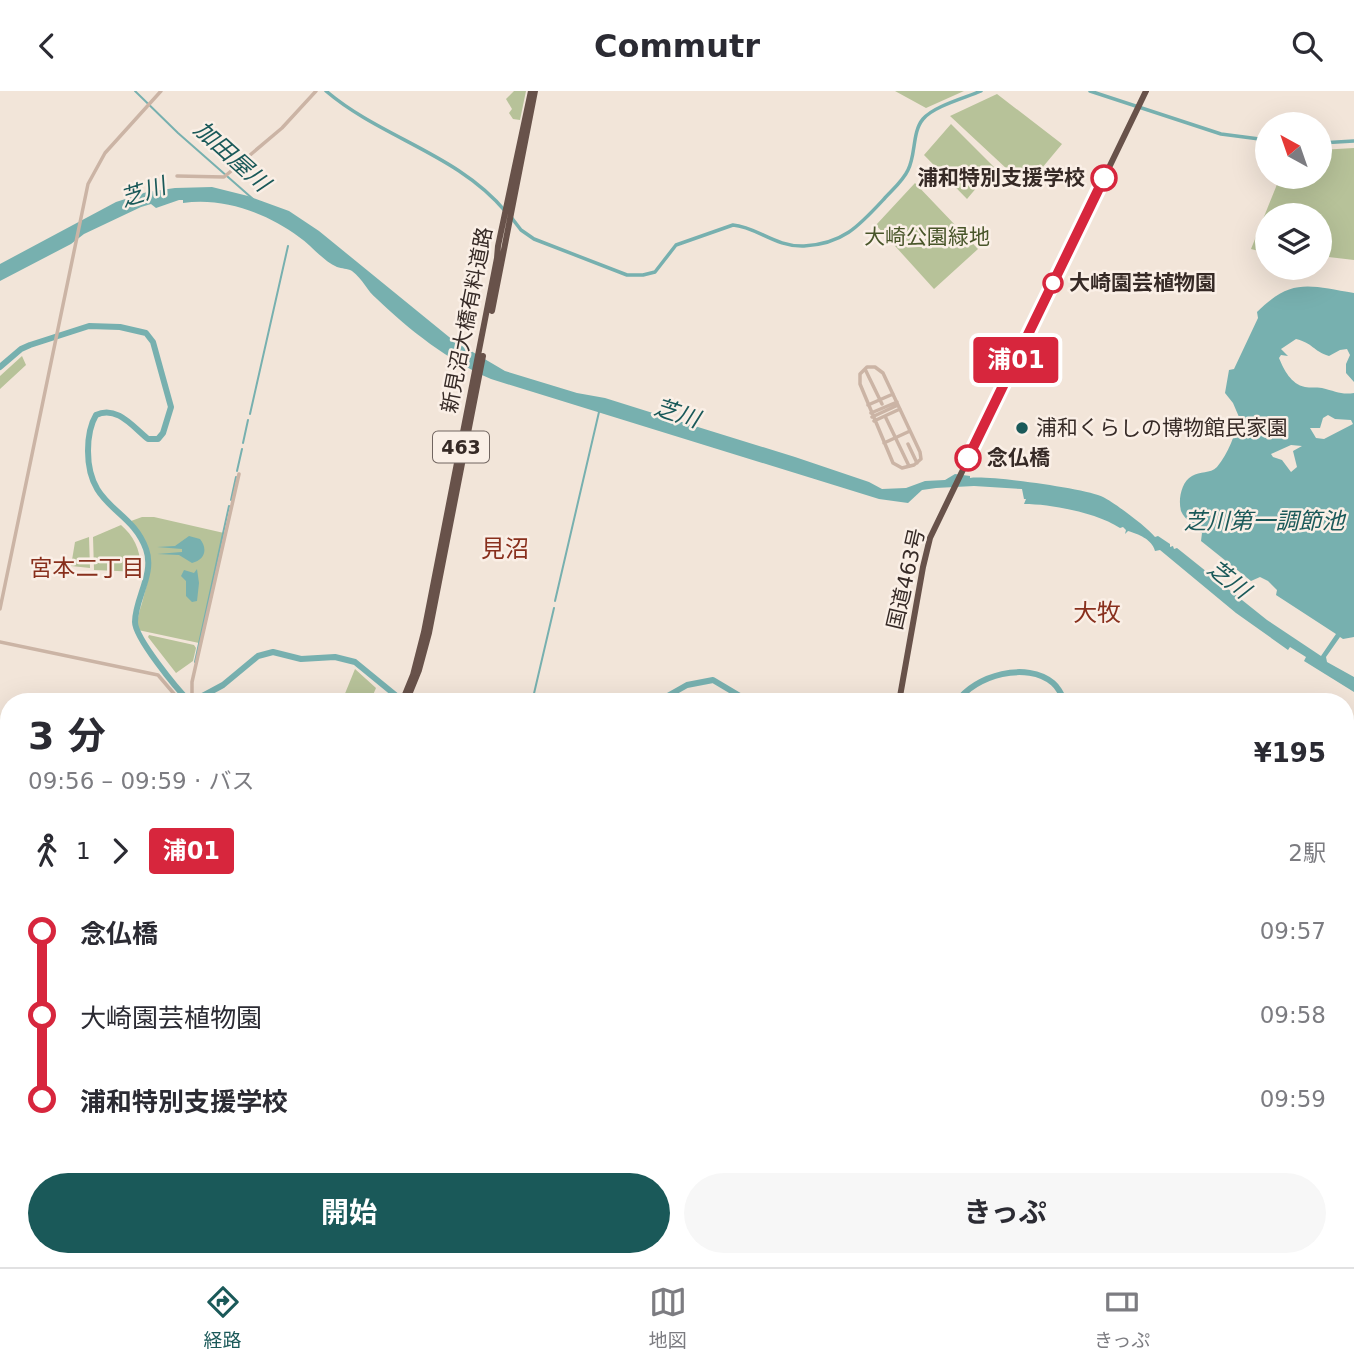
<!DOCTYPE html>
<html lang="ja">
<head>
<meta charset="utf-8">
<style>
	:root { --surface:#fff; --page:#f7f7f7; --text:#2b2b33; --muted:#7c7c81; --line:#e1e1e2; --accent:#1a5959 }
	body { margin:0; font-family:"DejaVu Sans","Noto Sans JP",sans-serif; background:var(--page); color:var(--text); height:100vh; display:flex; flex-direction:column; font-size:26px; white-space:nowrap }
	* { box-sizing:border-box; margin:0 }
	p { font-size:23px; color:var(--muted) }
	.icon { flex:none; width:38px; height:38px; fill:none; stroke:currentColor; stroke-width:2; stroke-linecap:round; stroke-linejoin:round }
	.map { position:relative; flex:1; overflow:hidden }
	.side { position:absolute; left:0px; top:602px; width:1354px; height:574px; display:flex; flex-direction:column; background:var(--surface); border-radius:28px 28px 0 0; box-shadow:0 7px 28px #0002 }
	.side>* { flex:none }
	.badge { padding:0 14px; border-radius:5px; font-size:24px; line-height:46px }
	.needle { width:46px; rotate:320deg }
	.buttons { position:absolute; left:1255px; top:21px; display:grid; gap:14px }
	.buttons a { display:grid; place-items:center; width:77px; height:77px; border-radius:50%; background:var(--surface); box-shadow:0 7px 28px #0002; font-size:35px }
	.map>.badge { position:absolute; translate:-50% -50%; box-shadow:0 0 0 4px #fff }
	.legs { display:flex; align-items:center; gap:10px; height:77px; padding:0 28px; font-size:23px }
	.legs p { margin-inline-start:auto }
	.headline { display:flex; align-items:center; justify-content:space-between; height:119px; padding:0 28px }
	h1 { font-size:38px; font-weight:700; line-height:52px }
	.button { display:flex; gap:14px; margin-top:auto; padding:14px 28px }
	.button a { flex:1; height:80px; border-radius:42px; background:var(--accent); color:#fff; font-size:28px; font-weight:700; line-height:80px; text-align:center }
	.button a+a { background:var(--page); color:var(--text) }
	ul { padding:0 28px; list-style:none }
	li { display:flex; align-items:center; gap:24px; height:84px; font-size:26px }
	li i { display:grid; place-items:center; width:10px; height:100%; margin:0 9px; background:currentColor }
	li i::after { content:''; width:18px; height:18px; margin:-9px; border:5px solid; border-radius:50%; background:var(--surface) }
	li p { margin-inline-start:auto }
	li:first-child i { background:linear-gradient(#0000 50%,currentColor 0) }
	li:last-child i { background:linear-gradient(currentColor 50%,#0000 0) }
	header { display:flex; justify-content:space-between; align-items:center; height:91px; padding:0 28px; background:var(--surface); font-size:32px; font-weight:700 }
	.dock { display:flex; justify-content:space-around; align-items:center; height:98px; border-top:2px solid var(--line); background:var(--surface); font-size:19px; color:var(--muted) }
	.dock a { display:grid; justify-items:center; gap:4px }
	.dock .on { color:var(--accent) }
	.map>svg:first-child { display:block }
</style>
</head>
<body>
<header><svg class="icon" aria-label="back" viewBox="0 0 24 24"><path d="M15 5l-7 7 7 7"/></svg>Commutr<svg class="icon" aria-label="search" viewBox="0 0 24 24"><circle cx="10" cy="10" r="6"/><path d="M15 15l6 6"/></svg></header>
<div class="map">
<svg width="1354" height="1176" viewBox="0 0 1354 1176">
	<rect width="100%" height="100%" fill="#f2e5d9"/>
	<path fill="#b7c299" d="M 514,0 L 526,0 L 520,29 L 513,28 L 509,22 L 512,18 L 506,8 Z
		M 895,0 L 964,0 L 926,17 Z
		M 997,3 L 1062,53 L 1032,89 L 1027,88 L 1023,93 L 950,25 Z
		M 951,33 L 994,76 L 967,108 L 924,64 Z
		M 1354,57 L 1354,169 L 1320,165 L 1320,124 L 1267,124 L 1267,162 L 1251,158 L 1280,86 L 1320,86 L 1320,59 Z
		M 915,92 L 978,158 L 934,198 L 876,134 Z
		M 22,265 L 26,274 L 0,298 L 0,285 Z
		M 142,426 L 154,426 L 224,442 L 199,552 L 138,539 C 136,530 139,522 142,512 C 152,474 157,463 131,430 Z
		M 121,434 C 135,446 142,462 140,481 L 94,479 L 93,446 Z
		M 89,446 L 90,477 L 71,475 L 75,451 Z
		M 149,544 L 194,554 L 196,557 L 193,570 L 176,582 L 148,546 Z
		M 355,578 L 376,597 L 370,611 L 357,611 L 344,605 Z
		M 1354,887 L 1354,946 L 1346,942 L 1346,898 Z
		M 1129,1167 L 1196,1167 L 1192,1176 L 1126,1176 Z"/>
	<path fill="#77b0af" fill-rule="evenodd" d="M 212,96 L 248,105 L 289,120 L 319,140 L 454,250 L 505,280 L 577,302 L 605,307 L 656,323 L 795,366 L 869,391 L 882,398 L 906,397 L 925,390 L 945,389 L 955,383 L 970,385 L 970,387 C 989,384 1088,398 1103,406 C 1115,412 1147,436 1155,446 L 1158,445 L 1170,453 L 1170,456 L 1173,455 L 1174,458 L 1177,457 L 1267,529 L 1321,565 L 1336,543 L 1276,504 L 1277,499 L 1268,490 L 1260,486 L 1251,490 L 1201,450 L 1202,442 L 1197,440 C 1194,433 1185,429 1181,420 C 1178,409 1181,391 1192,385 C 1200,380 1210,383 1217,376 C 1228,363 1236,342 1239,326 L 1233,312 L 1225,302 L 1229,279 L 1234,278 L 1258,227 L 1257,221 C 1292,186 1310,195 1354,202 L 1354,291 L 1346,282 L 1346,273 L 1350,264 L 1347,258 L 1340,259 L 1329,265 C 1313,260 1313,252 1296,248 L 1281,258 L 1288,265 L 1281,264 L 1279,267 C 1284,279 1291,293 1305,296 C 1310,297 1316,296 1322,297 C 1335,300 1341,304 1354,302 L 1354,546 L 1343,548 L 1340,546 L 1326,566 L 1327,571 L 1354,586 L 1354,601 L 1304,570 L 1306,566 L 1290,556 L 1288,559 L 1236,522 L 1160,459 L 1155,460 C 1152,448 1138,443 1128,440 L 1125,443 L 1126,439 L 1123,436 L 1120,437 C 1097,422 1052,413 1024,413 L 1026,408 L 1024,408 L 1022,398 L 974,395 L 936,397 L 922,399 L 908,412 L 879,408 L 491,288 C 449,270 409,239 377,208 C 367,200 363,188 352,180 C 347,177 342,178 337,176 C 323,170 311,154 299,146 C 267,122 223,106 183,112 L 183,109 L 179,109 L 156,117 L 151,113 L 141,116 L 84,143 L 71,153 L 0,190 L 0,173 L 116,111 L 147,101 L 175,97 ZM 1328,324 L 1335,328 L 1351,329 L 1353,333 L 1324,348 L 1316,347 L 1310,337 L 1320,337 L 1323,327 ZM 1291,354 L 1302,355 L 1293,360 L 1297,376 L 1291,381 L 1282,369 L 1273,366 L 1271,363 Z
		M 189,445 L 200,448 C 208,458 205,469 192,472 L 179,464 L 157,463 L 182,461 L 182,458 L 157,456 L 175,455 Z
		M 197,478 L 199,492 L 197,510 L 192,511 L 186,505 L 186,490 L 181,485 L 184,479 L 194,482 Z"/>
	<g fill="none" stroke-linecap="round" stroke-linejoin="round">
		<path stroke="#77b0af" stroke-width="2" d="M 135,0 L 178,42 L 253,108
			M 250,323 L 288,155
			M 243,352 L 248,329
			M 237,380 L 242,358
			M 231,409 L 236,386
			M 555,510 L 599,321
			M 195,571 L 229,415
			M 532,611 L 554,517"/>
		<path stroke="#77b0af" stroke-width="3.5" d="M 326,0 C 381,47 458,63 506,121
			M 1090,0 L 1221,43 L 1267,49
			M 1320,52 L 1354,50
			M 511,126 L 521,139 L 534,148 L 627,184 L 643,184 L 655,181 L 676,154 L 733,134 C 757,136 775,156 804,155 C 843,153 859,135 884,108 C 892,99 903,90 908,79 C 916,64 912,41 923,28 C 934,15 965,7 981,0"/>
		<path stroke="#77b0af" stroke-width="6" d="M 0,276 L 21,258 L 30,254 L 89,235 L 120,236 L 146,242 L 153,251 L 171,316 L 163,342 L 158,348 L 148,348 C 133,336 117,314 96,324 C 90,334 88,348 88,360 C 88,418 131,416 146,458 C 155,483 135,507 135,531 C 135,547 177,598 189,610 L 197,608 L 223,594 L 258,565 L 273,561 L 301,568 L 335,566 L 355,571 L 399,607
			M 657,611 L 687,594 L 713,589 L 750,611
			M 957,611 C 975,584 1027,570 1053,592 C 1059,597 1062,604 1065,611
			M 1346,949 L 1354,953"/>
		<path stroke="#cbb4a5" stroke-width="3.5" d="M 177,85 L 224,86 L 282,37 L 316,0
			M 867,276 L 875,276 L 883,282 L 920,361 L 921,368 L 914,374 L 902,377 L 893,372 L 860,293 L 860,283 Z
			M 865,278 L 882,313
			M 868,314 L 893,303
			M 871,322 L 897,311
			M 885,325 L 909,375
			M 872,326 L 898,314
			M 874,330 L 900,318
			M 884,352 L 910,340
			M 908,353 L 917,372
			M 0,518 L 88,93 L 105,62 L 161,0
			M 0,551 L 158,584 L 181,611
			M 187,611 L 192,603 L 192,591 L 239,383
			M 0,764 L 9,766
			M 0,1000 L 9,998
			M 1346,1122 L 1354,1125
			M 1243,1167 L 1262,1176
			M 699,1176 L 705,1167
			M 785,1176 L 786,1167
			M 1031,1176 L 1033,1167
			M 1226,1176 L 1230,1167"/>
		<path stroke="#9e8276" stroke-width="4.5" d="M 1346,1107 L 1354,1110"/>
		<path stroke="#68524a" stroke-width="6" d="M 492,220 L 535,0
			M 402,611 L 413,584 L 424,541 L 497,167 L 498,155 L 531,0
			M 406,611 L 419,579 L 429,542 L 483,265
			M 899,611 L 923,476 L 930,447 L 1146,0
			M 161,1176 L 164,1167
			M 167,1176 L 170,1167
			M 585,1176 L 597,1167"/>
		<path stroke="#362a26" stroke-width="2" stroke-dasharray="2 5" stroke-linecap="butt" d="M 1346,1099 L 1354,1080
			M 1312,1176 L 1316,1167"/>
	</g>
	<g fill="none" stroke-linecap="round" stroke-linejoin="round">
		<g stroke="#fff" stroke-width="16">
			<path id="line-1" d="M 968,367 L 1104,87"/>
		</g>
		<use href="#line-1" stroke="#d7263d" stroke-width="10"/>
	</g>
	<g fill="#fff" stroke="#d7263d" stroke-width="3.5">
		<circle cx="1104" cy="87" r="12"/>
		<circle cx="1053" cy="192" r="9"/>
		<circle cx="968" cy="367" r="12"/>
	</g>
	<circle fill="#1a5959" stroke="#faefe6" stroke-width="2.5" cx="1022" cy="337" r="7"/>
	<g text-anchor="middle" stroke-width="5" stroke-linejoin="round" paint-order="stroke">
		<rect fill="#faefe6" stroke="#716560" stroke-width="2" x="433" y="340.5" width="56" height="31" rx="5"/>
		<g font-size="19" font-weight="bold" fill="#362a26">
			<text x="461" y="363">463</text>
		</g>
		<g font-size="21" font-weight="bold" fill="#362a26" stroke="#faefe6" text-anchor="start">
			<text x="1085" y="94" text-anchor="end">浦和特別支援学校</text>
			<text x="1069" y="199">大崎園芸植物園</text>
			<text x="987" y="374">念仏橋</text>
		</g>
		<g font-size="21" fill="#485529" stroke="#faefe6">
			<text x="927" y="153">大崎公園緑地</text>
		</g>
		<g font-size="21" fill="#362a26" stroke="#faefe6">
			<text transform="translate(467 229) rotate(-79)" y="7">新見沼大橋有料道路</text>
			<text transform="translate(906 488) rotate(-77)" y="7">国道463号</text>
		</g>
		<g font-size="21" fill="#362a26" stroke="#faefe6" text-anchor="start">
			<text x="1036" y="344">浦和くらしの博物館民家園</text>
		</g>
		<g font-size="23" font-style="italic" fill="#1a5959" stroke="#faefe6">
			<text transform="translate(232 65) rotate(42)" y="8">加田屋川</text>
			<text transform="translate(143 101) rotate(-18)" y="8">芝川</text>
			<text transform="translate(677 322) rotate(18)" y="8">芝川</text>
			<text x="1264" y="438">芝川第一調節池</text>
			<text transform="translate(1229 488) rotate(38)" y="8">芝川</text>
		</g>
		<g font-size="23" fill="#882f1c" stroke="#faefe6">
			<text x="87" y="485">宮本二丁目</text>
		</g>
		<g font-size="24" fill="#882f1c" stroke="#faefe6">
			<text x="505" y="466">見沼</text>
			<text x="1097" y="530">大牧</text>
		</g>
	</g>
</svg>
<div class="buttons">
<a><svg class="needle" viewBox="-14 -14 28 28"><path d="M0-13l5 13h-10z" fill="#e53935"/><path d="M0 13l5-13h-10z" fill="#7c7c81"/></svg></a>
<a><svg class="icon" aria-label="layers" viewBox="0 0 24 24"><path d="M12 4l9 5-9 5-9-5zM3 14l9 5 9-5"/></svg></a>
</div>
<b class="badge" style="left:1016px;top:269px;background:#d7263d;color:#fff">浦01</b>
<section class="side">
<div class="headline"><div><h1>3 分</h1><p>09:56 – 09:59 · バス</p></div><b>¥195</b></div>
<div class="legs"><svg class="icon" aria-label="walk" viewBox="0 0 24 24"><circle cx="13" cy="4" r="2"/><path d="M13 8l-2 6 4 7M11 14l-3 7M7 12l3-4h3l4 4"/></svg>1<svg class="icon" aria-label="forward" viewBox="0 0 24 24"><path d="M9 5l7 7-7 7"/></svg><b class="badge" style="background:#d7263d;color:#fff">浦01</b><p>2駅</p></div>
<ul>
<li><i style="color:#d7263d"></i><b>念仏橋</b><p>09:57</p></li>
<li><i style="color:#d7263d"></i><span>大崎園芸植物園</span><p>09:58</p></li>
<li><i style="color:#d7263d"></i><b>浦和特別支援学校</b><p>09:59</p></li>
</ul>
<div class="button"><a>開始</a><a>きっぷ</a></div>
</section>
</div>
<nav class="dock">
<a class="on"><svg class="icon" aria-label="directions" viewBox="0 0 24 24"><path d="M12 3l9 9-9 9-9-9zM9 14v-3h6M13 9l2 2-2 2"/></svg>経路</a>
<a><svg class="icon" aria-label="map" viewBox="0 0 24 24"><path d="M3 6l6-2 6 2 6-2v14l-6 2-6-2-6 2zM9 4v14M15 6v14"/></svg>地図</a>
<a><svg class="icon" aria-label="tickets" viewBox="0 0 24 24"><path d="M3 7h18v10H3zM15 7v10"/></svg>きっぷ</a>
</nav>
</body>
</html>
